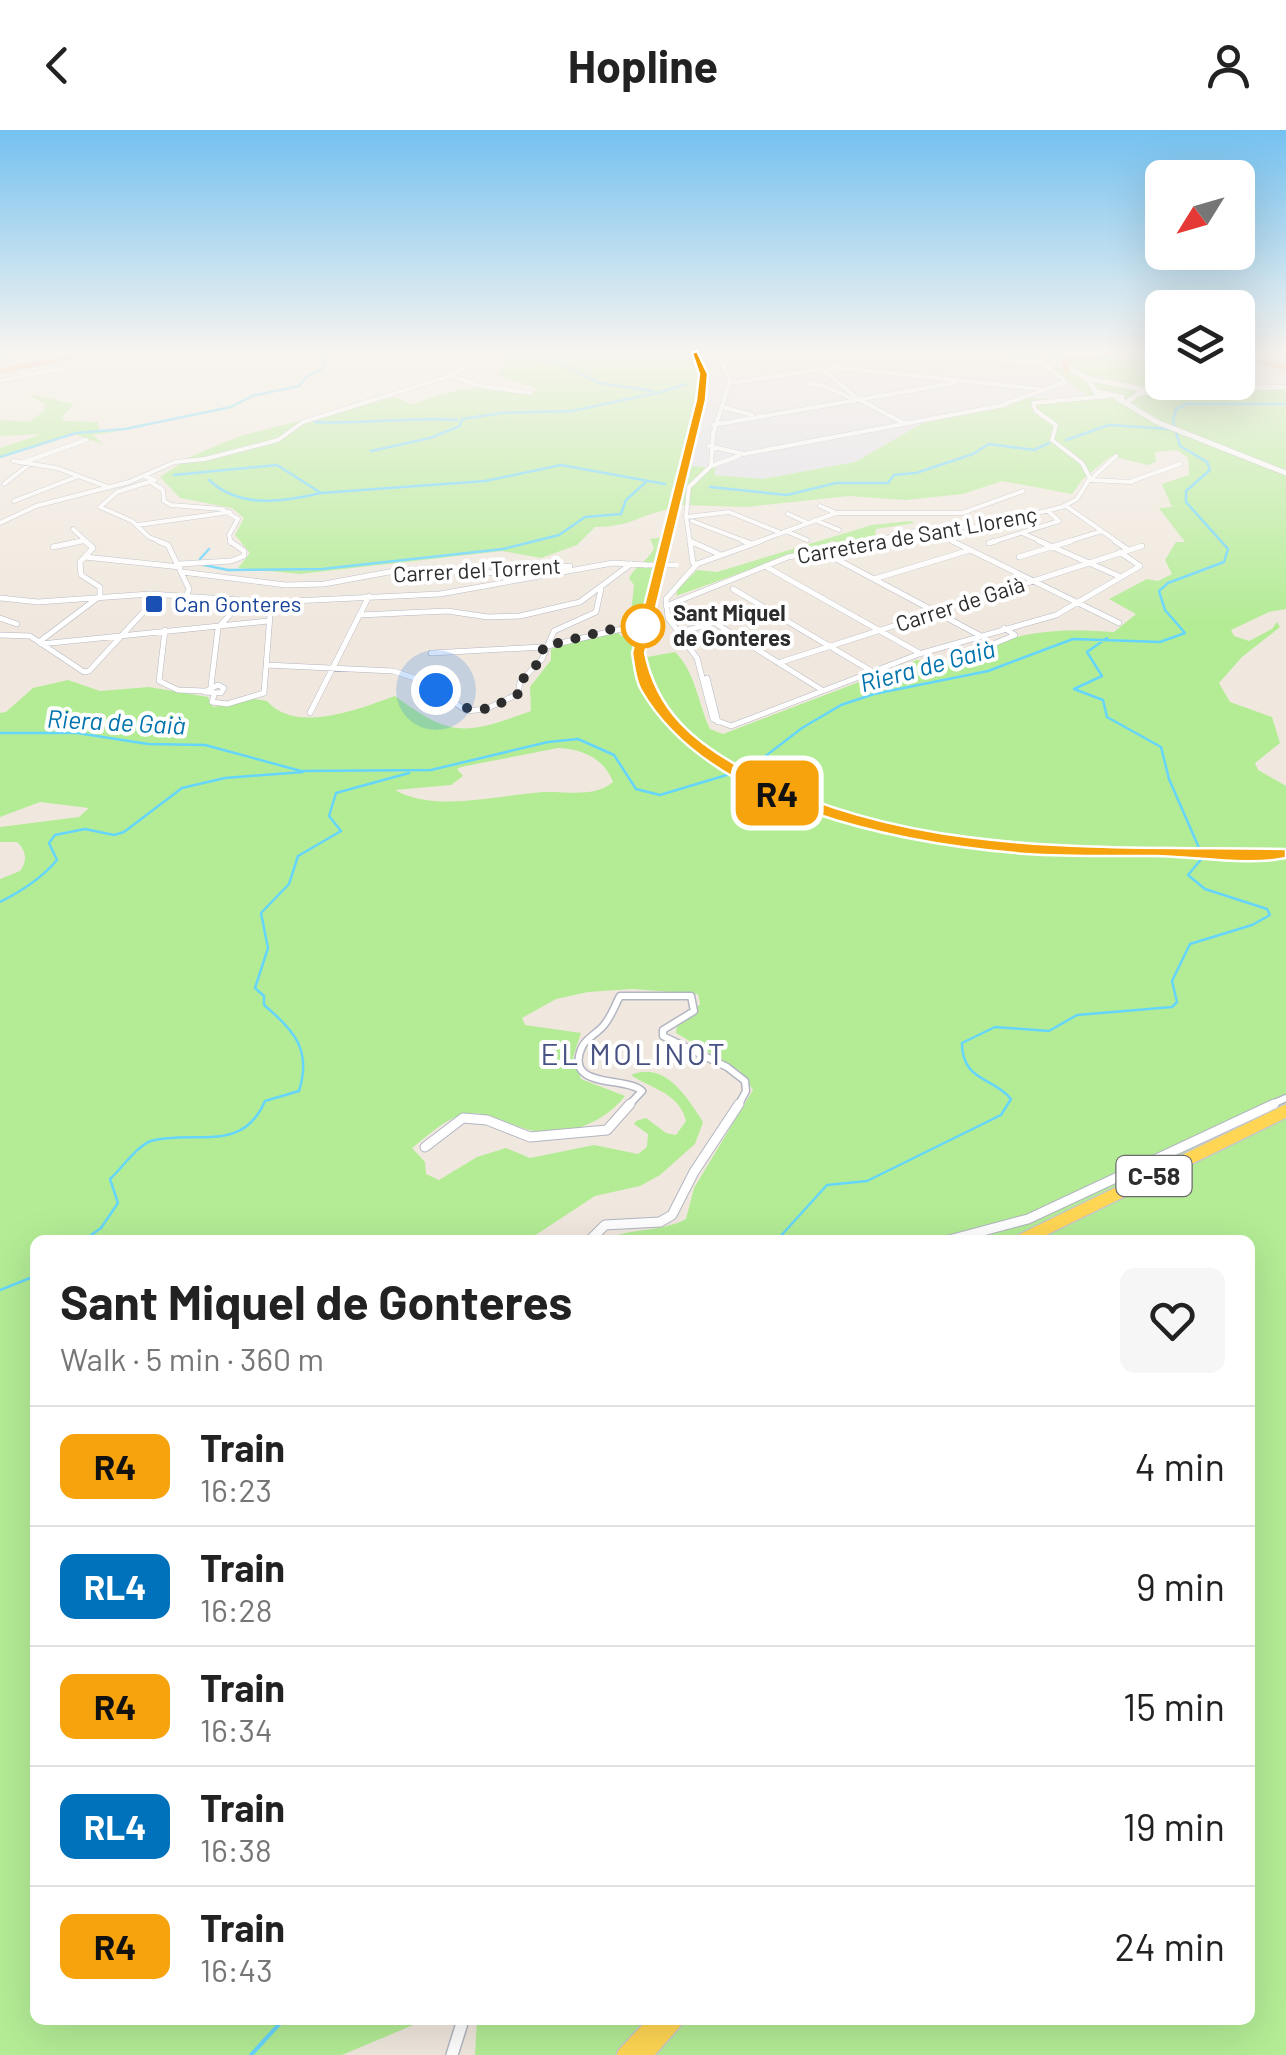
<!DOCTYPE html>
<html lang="en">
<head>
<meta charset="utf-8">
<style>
	:root { --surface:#fff; --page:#f6f6f6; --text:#222; --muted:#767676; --line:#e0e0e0 }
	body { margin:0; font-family:Barlow,sans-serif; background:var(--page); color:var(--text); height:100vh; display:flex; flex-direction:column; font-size:38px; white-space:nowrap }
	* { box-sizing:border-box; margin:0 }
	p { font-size:32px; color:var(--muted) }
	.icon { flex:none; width:55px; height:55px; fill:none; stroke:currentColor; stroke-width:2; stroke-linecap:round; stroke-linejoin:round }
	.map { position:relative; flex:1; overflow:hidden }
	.panel { position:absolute; left:30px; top:1105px; width:1225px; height:790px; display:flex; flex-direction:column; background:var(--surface); border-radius:15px; box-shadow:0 10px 40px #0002 }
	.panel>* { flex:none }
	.badge { padding:0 20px; border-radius:15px; font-size:35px; line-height:65px }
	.needle { width:65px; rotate:233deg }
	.buttons { position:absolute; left:1145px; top:30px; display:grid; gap:20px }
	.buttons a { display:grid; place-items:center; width:110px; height:110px; border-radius:15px; background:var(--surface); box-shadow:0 10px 40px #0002; font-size:50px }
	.you { position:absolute; width:50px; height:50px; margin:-25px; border:8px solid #fff; border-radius:50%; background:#1a73e8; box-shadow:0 0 0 15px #1a73e833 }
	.map>.badge { position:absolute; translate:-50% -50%; box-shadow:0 0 0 5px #fff }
	.round { display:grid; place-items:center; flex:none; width:105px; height:105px; border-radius:15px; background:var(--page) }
	.headline { display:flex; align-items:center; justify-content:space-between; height:170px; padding:0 30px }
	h1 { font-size:48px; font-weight:700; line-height:75px }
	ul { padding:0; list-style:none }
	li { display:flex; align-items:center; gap:30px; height:120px; padding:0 30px; border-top:2px solid var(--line) }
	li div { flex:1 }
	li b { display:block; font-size:38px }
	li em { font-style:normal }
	li .badge { min-width:110px; font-weight:700; text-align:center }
	header { display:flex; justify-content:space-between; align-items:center; height:130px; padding:0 30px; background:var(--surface); font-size:45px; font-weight:700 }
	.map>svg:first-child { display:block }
</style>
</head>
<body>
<header><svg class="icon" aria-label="back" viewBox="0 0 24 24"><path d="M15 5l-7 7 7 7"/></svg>Hopline<svg class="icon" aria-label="person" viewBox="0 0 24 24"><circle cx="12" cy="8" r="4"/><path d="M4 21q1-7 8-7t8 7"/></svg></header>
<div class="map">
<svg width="1286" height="1925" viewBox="0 0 1286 1925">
	<rect width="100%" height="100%" fill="#f0e8de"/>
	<path fill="#e1dfe8" d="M 702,223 L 958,223 L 1034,229 L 1090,265 L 1077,270 L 1028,268 L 1006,277 L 923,293 L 855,332 L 762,349 L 713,345 L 715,338 L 690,336 L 709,255 Z"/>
	<path fill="#b3ec95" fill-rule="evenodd" d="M 512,223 L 694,223 L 700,253 L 670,379 C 638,385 632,397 595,397 L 577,415 L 541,428 L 502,421 L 300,444 L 238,438 L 250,423 L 235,405 L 244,388 L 232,378 L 180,368 L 160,347 L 192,326 L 240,306 L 395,267 L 413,275 C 434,265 460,258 483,258 C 504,257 518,267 538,259 L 496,245 Z
		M 958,223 L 1162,223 L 1162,252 L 1199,253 L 1215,257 L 1286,255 L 1286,479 L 1269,482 L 1231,500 L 1234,506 L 1249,511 L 1272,499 L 1277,492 L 1280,497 L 1242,527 L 1219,553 L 1230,572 L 1272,587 L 1280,613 L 1255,633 L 1258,640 L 1286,656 L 1286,720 L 1232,720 L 1234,726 L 1286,728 L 1286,1925 L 475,1925 L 477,1890 L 1250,1890 L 1250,1110 L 609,1110 C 618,1099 664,1102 686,1089 L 694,1058 L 753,960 L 740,941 L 676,903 L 677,896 L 700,874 L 698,864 L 632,859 L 588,862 L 556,869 L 522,888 L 525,895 L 581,903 L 573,927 L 581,949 L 625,966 C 602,995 562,1009 526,999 C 504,993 488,980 465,984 C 444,989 428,1006 412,1018 L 425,1032 L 426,1044 L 439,1050 L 477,1027 L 506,1018 L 530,1028 L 594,1015 L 638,1024 L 647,1017 L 648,1004 L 634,994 L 636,991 L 646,988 L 666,1003 L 676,1005 L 686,991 C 679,962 651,959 631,945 C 665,931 687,967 703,992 L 695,1014 L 660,1045 L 640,1056 L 595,1066 L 528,1110 L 35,1110 L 35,1890 L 425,1890 L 342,1925 L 0,1925 L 0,749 L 20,741 C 28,731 26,720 17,712 L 0,712 L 0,697 L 79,687 L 89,678 L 40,672 L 0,687 L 0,583 L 6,582 L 33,558 L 68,550 L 100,561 L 149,557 L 208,567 L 213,577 L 255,569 L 267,571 C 296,605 361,578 395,566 C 452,608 465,605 531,581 L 530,557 L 551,530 L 551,519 L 617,501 L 621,506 L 635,506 C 629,561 668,601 711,630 L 720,625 C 683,599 658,571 647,527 L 675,522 C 696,543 697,571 710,599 L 723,604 L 917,530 C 954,538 986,515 1021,506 C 1051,499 1084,500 1114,502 L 1136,484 L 1109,469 L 1147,449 L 1158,451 L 1172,444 L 1165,430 L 1176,412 L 1185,412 L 1159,378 L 1172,377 L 1162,354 L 1189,345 L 1188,328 L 1177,320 L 1155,322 L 1156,332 L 1148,335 L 1111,326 L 1082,350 L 1072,364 L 1002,351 L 963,364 L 905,370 L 849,366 L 746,377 L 682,375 L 690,336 L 716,338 L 714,345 L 762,349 L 855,332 L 923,293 L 1006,277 L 1028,268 L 1069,270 L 1089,266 L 1034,229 ZM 558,618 C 582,619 604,628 613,652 C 594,668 567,661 544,662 C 499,665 435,683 395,660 L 451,655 L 463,646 L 457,639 L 461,637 ZM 777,658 C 901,709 1031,715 1163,718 L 1167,725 C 1141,729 1111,725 1084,725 C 975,723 871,705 771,663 Z
		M 28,264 L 74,274 L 62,287 L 64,291 L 98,292 L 99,300 L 119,301 L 93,305 L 103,314 L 74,304 L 0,328 L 0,318 L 42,304 L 0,306 L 0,290 L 29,292 L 44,281 L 45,274 Z
		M 910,391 L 915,393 L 876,399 L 875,406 L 849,414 L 831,411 L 826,415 L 830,419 L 788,426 L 676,466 L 678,459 L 697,440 L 717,442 L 872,395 Z
		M 662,407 L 639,492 L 630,492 L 634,455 L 629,448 C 636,435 647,432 654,418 L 650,409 Z"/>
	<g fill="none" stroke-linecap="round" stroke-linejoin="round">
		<path stroke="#66d5fc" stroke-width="2.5" d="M 2,223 L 9,232
			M 507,223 L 562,234 L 599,253 L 653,261
			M 1049,225 L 1062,226
			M 1132,228 L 1162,228
			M 1081,229 L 1116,229
			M 661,262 L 686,254
			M 315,292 C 363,295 410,286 458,290
			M 1066,310 L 1109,295 L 1170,299
			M 371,321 L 430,308 L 460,296 L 462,289 L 502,283 L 572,281 L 661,262
			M 0,327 L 76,303 L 125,299 L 231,277 L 252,266 L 299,256 L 306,247 L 321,240 L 328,223
			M 174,345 L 277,335 L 321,363 L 485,351 L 561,335 L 665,354
			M 209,350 C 240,379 283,372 321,363
			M 710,357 L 787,365 L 836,353 L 888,353 L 894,345 L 916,343 L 973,324 L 989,314 L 1034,320 L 1049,313
			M 200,429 L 209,419
			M 204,435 L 228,440 L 322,439 L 503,419 L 559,405 L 585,387 L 621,384 L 626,370 L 647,351
			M 0,603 L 77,603 L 148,614 L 205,615 L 301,641 L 431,640 L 548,612 L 578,609 L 614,625 L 636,659 L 660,665 L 750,638 L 802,598 L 841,575 L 874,564 L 988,541 L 1073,509 L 1160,512 L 1185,503 L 1165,480 L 1159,461 L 1168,453 L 1224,432 L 1228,419 L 1186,372 L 1186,361 L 1210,340 L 1207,332 L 1180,316 L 1173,291 L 1176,279 L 1187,274 L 1286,274
			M 0,772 C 22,761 41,749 57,730 L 49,713 L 55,705 L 85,699 L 114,705 L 124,702 L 182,658 L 225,648 L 303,642
			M 84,1110 L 101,1098 L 118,1073 L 110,1049 C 121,1039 138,1015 151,1011 C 194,999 242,1025 265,971 L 299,961 C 312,920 294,900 264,875 L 264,866 L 255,858 L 268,818 L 261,783 L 289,754 L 298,726 L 341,701 L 329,686 L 336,663 L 409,643
			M 777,1110 L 827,1055 L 867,1051 L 1001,985 L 1011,969 C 994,947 962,952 962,913 L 995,897 L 1049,901 L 1077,885 L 1172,877 L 1177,872 L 1172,851 L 1190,814 L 1252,795 L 1270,785 L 1267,779 L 1205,759 L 1188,745 L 1203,727 L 1169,649 L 1161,617 L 1107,587 L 1103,570 L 1074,559 L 1102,546 L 1087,522 L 1107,508
			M 0,1160 L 35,1146"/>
		<path stroke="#66d5fc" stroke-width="4" d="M 251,1925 L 283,1890"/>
		<g stroke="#b2b5c2" stroke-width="5">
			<path id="minor-far4" d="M 929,223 L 1056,235
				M 823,240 L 857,268 L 905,294
				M 450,246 L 481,256 L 531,263
				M 0,251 L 88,233 L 100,228 L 97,223
				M 733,253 L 834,237 L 1040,259
				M 806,254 L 822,255 L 853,269
				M 723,277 L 752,285
				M 713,295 L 955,253
				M 709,316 L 744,324 L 999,276 L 1066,252 L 1040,230
				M 13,331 L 57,338 L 108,357
				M 24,332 L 86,310
				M 711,336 L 713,304 L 730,251 L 718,223
				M 146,347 L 155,350 L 117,362 L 100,377 L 132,391 L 149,407 L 164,413
				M 1090,350 L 1132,352
				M 1090,350 L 1116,326
				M 1132,351 L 1180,334
				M 152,353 L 163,360 L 164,371 L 171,375 L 222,379 L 238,389 L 229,405 L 231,413
				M 4,354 L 31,333
				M 14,371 L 79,346
				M 820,376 L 836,383
				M 1066,376 L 1119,413
				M 788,384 L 808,393
				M 687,387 L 729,382 L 781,403
				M 815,390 L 839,400
				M 692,391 L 750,413
				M 0,393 L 36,376 L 129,352 L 175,332 L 205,329 L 278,310 L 303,292 L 450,246 L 492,223
				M 138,395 L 230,382
				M 73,399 L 88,413
				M 786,401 L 807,410
				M 934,402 L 957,413
				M 1022,403 L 1045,413
				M 690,411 L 695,413
				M 70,413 L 85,410
				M 690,413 L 686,386 L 689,357 L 711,336 L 739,326
				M 754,413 L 836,383 L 962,383 L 1023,361
				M 865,413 L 915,401 L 984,396 L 1062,377 L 1077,369 L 1090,348 L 1082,333 L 1052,310 L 1056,295 L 1036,281 L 1033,273 L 1108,266
				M 989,413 L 1059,391 L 1048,381
				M 1063,413 L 1102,401"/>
		</g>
		<g stroke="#b2b5c2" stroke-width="6">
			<path id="minor-far3" d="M 158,411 L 168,415 L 189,459 L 186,467
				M 690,411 L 721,425
				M 690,411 L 693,433
				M 743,411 L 752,414
				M 952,411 L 1119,493
				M 1039,411 L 1121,447
				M 1115,411 L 1127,419
				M 989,413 L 996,411
				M 53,417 L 82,411
				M 825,423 L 979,505
				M 85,427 L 180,437
				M 1019,427 L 1071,411
				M 179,434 L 231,431 L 244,426 L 244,421 L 230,411
				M 697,434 L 761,411
				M 765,436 L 921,524
				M 182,442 L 286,455 L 324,454 L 400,440 L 436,438 L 494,443 L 570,436
				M 874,449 L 970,420
				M 733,459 L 873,542
				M 0,468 L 38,472 L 150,464 L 271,472 L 440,464 L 613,433 L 646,435
				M 666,476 L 788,427 L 875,411
				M 691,478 L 822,560
				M 360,485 L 447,481 L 488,487 L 520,486 L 580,472 L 631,434
				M 0,488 L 17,494
				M 165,500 L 159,551 L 178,560 L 204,561
				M 678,503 L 697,528 L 713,589 L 731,596 L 919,524 L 1056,485 L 1140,436 L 1120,422
				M 678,503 L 764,478
				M 680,504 L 668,488 L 666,469 L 697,434
				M 0,505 L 30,506 L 84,542 L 89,541 L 159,465
				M 39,512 L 100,466 L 100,457 L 81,445 L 80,432 L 93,418 L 85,411
				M 41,514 L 268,491
				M 991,515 L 1015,505 L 1004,498
				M 431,523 L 543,517 L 635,496
				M 778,533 L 1142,416
				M 266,535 L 393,541 L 421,550 L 467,581 L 486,579 L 518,564 L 520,552 L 542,529 L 554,501 L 596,482 L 601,459
				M 707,548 L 718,592
				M 218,555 L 224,558 L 221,563 L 204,562 Z
				M 211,556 L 218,498 L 242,471
				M 214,565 L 212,572 L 227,574 L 264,563 L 271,472
				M 310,583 L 369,466"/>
		</g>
		<g stroke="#b2b5c2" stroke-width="9">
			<path id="minor-far2" d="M 628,976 L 642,961 C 627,946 563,960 582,917 C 586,908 598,903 604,895 C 611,887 615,875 620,866 L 691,866 L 694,881 L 663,900 L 663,906 L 727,937 L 745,951 L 746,961 L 738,976
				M 1268,976 L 1286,968"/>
		</g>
		<g stroke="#b2b5c2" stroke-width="11">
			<path id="minor-far1" d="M 425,1017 L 463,988 L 487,990 L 530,1007 L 607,1000 L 630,974
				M 590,1110 L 605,1095 L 660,1092 L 672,1085 L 694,1042 L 739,974
				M 949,1110 L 1028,1089 L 1274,974"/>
		</g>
		<g stroke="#b2b5c2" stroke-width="14">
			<path id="minor" d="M 452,1925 L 463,1890"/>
		</g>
		<g stroke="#b2b5c2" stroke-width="6">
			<path id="tertiary" d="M 1041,223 L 1086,248 L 1146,260
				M 1088,250 L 1096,262 L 1122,267
				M 1116,267 L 1157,292 L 1286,343
				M 1126,273 L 1138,264 L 1154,261 L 1286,257"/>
		</g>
		<g stroke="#c8c8c8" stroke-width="15">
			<path id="primary-far1" d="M 1022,1110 L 1286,981"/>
		</g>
		<g stroke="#c8c8c8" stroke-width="19">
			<path id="primary" d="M 625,1925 L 658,1890
				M 644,1925 L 675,1890"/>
		</g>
		<g stroke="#c8c8c8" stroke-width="2">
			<path id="motorway" d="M 84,223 L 99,223 L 0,243 L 0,239 Z
				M 1107,223 L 1150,223 L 1075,229 L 1067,232 L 1070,241 L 1067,243 L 1064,241 L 1061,231 L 1074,225 Z
				M 1238,223 L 1286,236 L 1286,240 L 1238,227 Z"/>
		</g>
		<use href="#minor-far4" stroke="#fff" stroke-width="4"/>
		<use href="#minor-far3" stroke="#fff" stroke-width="5"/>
		<use href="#minor-far2" stroke="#fff" stroke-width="6"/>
		<use href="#minor-far1" stroke="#fff" stroke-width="9"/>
		<use href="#minor" stroke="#fff" stroke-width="11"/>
		<use href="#tertiary" stroke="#fff" stroke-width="5"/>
		<use href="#primary-far1" stroke="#ffd653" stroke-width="12"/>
		<use href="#primary" stroke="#ffd653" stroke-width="16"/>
		<use href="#motorway" fill="#ffa059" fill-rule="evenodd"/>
		<g stroke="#9fa3b9" stroke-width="5">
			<path id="rail" d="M 697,223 L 703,256 L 638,523 C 645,578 684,610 729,637 C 896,736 1098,724 1286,724"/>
		</g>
		<use href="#rail" stroke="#fff" stroke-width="2.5" stroke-dasharray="4" stroke-linecap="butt"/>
		<g stroke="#b2b5c2" stroke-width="6" stroke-linecap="butt">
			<path id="minor-bridge" d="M 646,435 L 676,435"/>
		</g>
		<use href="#minor-bridge" stroke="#fff" stroke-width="5"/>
	</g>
	<linearGradient id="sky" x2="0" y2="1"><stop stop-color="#74c1f0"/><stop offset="0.45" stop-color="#f8f5f0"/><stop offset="1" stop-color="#f8f5f0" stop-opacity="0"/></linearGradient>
	<rect width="1286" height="493" fill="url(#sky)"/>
	<path fill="#f6a30d" stroke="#fff" stroke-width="2.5" d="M 697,221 L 708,244 L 706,270 L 645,523 C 657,581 694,612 744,639 C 909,729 1104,716 1286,719 L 1286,728 C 1249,736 1198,727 1155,726 C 1112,726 1069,727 1026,724 C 901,714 709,678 641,560 C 635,550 634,535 632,523 L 696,270 L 699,244 L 692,223 Z"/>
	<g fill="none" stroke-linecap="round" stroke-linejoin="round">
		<path stroke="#2d2d2d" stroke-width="10" stroke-dasharray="0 18" d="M 436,560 C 471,586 481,585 518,564 L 520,552 L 542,529 L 543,517 L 620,497 L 643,496"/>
	</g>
	<rect fill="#1a4fb4" stroke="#fff" stroke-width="4" x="144" y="464" width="20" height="20" rx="5"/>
	<circle fill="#fff" stroke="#f6a30d" stroke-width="5" cx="643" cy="496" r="20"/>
	<g text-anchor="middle" stroke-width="8" stroke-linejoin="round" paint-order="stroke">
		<g font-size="22" fill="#2d2d2d" stroke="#fff">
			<text transform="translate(917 405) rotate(-10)" y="8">Carretera de Sant Llorenç</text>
			<text transform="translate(477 440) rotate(-3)" y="8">Carrer del Torrent</text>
			<text transform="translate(960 474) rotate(-18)" y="8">Carrer de Gaià</text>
		</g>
		<g font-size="22" fill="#164399" stroke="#fff" text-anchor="start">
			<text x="174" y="482">Can Gonteres</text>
		</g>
		<g font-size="22" font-weight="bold" fill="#2d2d2d" stroke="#fff" text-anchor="start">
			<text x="673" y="491">Sant Miquel<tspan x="673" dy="25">de Gonteres</tspan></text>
		</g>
		<g font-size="25" font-style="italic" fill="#0073ad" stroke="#fff">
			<text transform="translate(927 536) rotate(-15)" y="9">Riera de Gaià</text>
			<text transform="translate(116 592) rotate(3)" y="9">Riera de Gaià</text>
		</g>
		<rect fill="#fff" stroke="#6c6c6c" stroke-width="2.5" x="1116.5" y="1026" width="75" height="40" rx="8"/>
		<g font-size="25" font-weight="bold" fill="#2d2d2d">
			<text x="1154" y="1055">C-58</text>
		</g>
		<g font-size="30" letter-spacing="2.5" fill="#475283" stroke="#fff">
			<text x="634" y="935">EL MOLINOT</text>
		</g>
	</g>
</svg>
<div class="buttons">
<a><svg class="needle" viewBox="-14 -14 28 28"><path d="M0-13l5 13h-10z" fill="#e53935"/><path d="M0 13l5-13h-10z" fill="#767676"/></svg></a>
<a><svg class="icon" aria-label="layers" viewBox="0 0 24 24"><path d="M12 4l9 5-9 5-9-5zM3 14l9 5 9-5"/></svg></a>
</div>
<div class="you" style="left:436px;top:560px"></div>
<b class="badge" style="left:777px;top:663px;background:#f6a30d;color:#111">R4</b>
<section class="panel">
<div class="headline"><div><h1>Sant Miquel de Gonteres</h1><p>Walk · 5 min · 360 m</p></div><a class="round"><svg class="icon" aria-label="heart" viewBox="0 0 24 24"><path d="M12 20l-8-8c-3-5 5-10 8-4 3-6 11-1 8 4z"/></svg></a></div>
<ul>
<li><span class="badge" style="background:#f6a30d;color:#111">R4</span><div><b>Train</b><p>16:23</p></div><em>4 min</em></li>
<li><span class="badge" style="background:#0072bc;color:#fff">RL4</span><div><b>Train</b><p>16:28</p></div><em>9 min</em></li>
<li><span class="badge" style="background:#f6a30d;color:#111">R4</span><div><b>Train</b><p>16:34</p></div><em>15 min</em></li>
<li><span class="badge" style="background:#0072bc;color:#fff">RL4</span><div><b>Train</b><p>16:38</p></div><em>19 min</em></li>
<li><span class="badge" style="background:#f6a30d;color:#111">R4</span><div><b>Train</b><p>16:43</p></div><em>24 min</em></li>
</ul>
</section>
</div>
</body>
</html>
